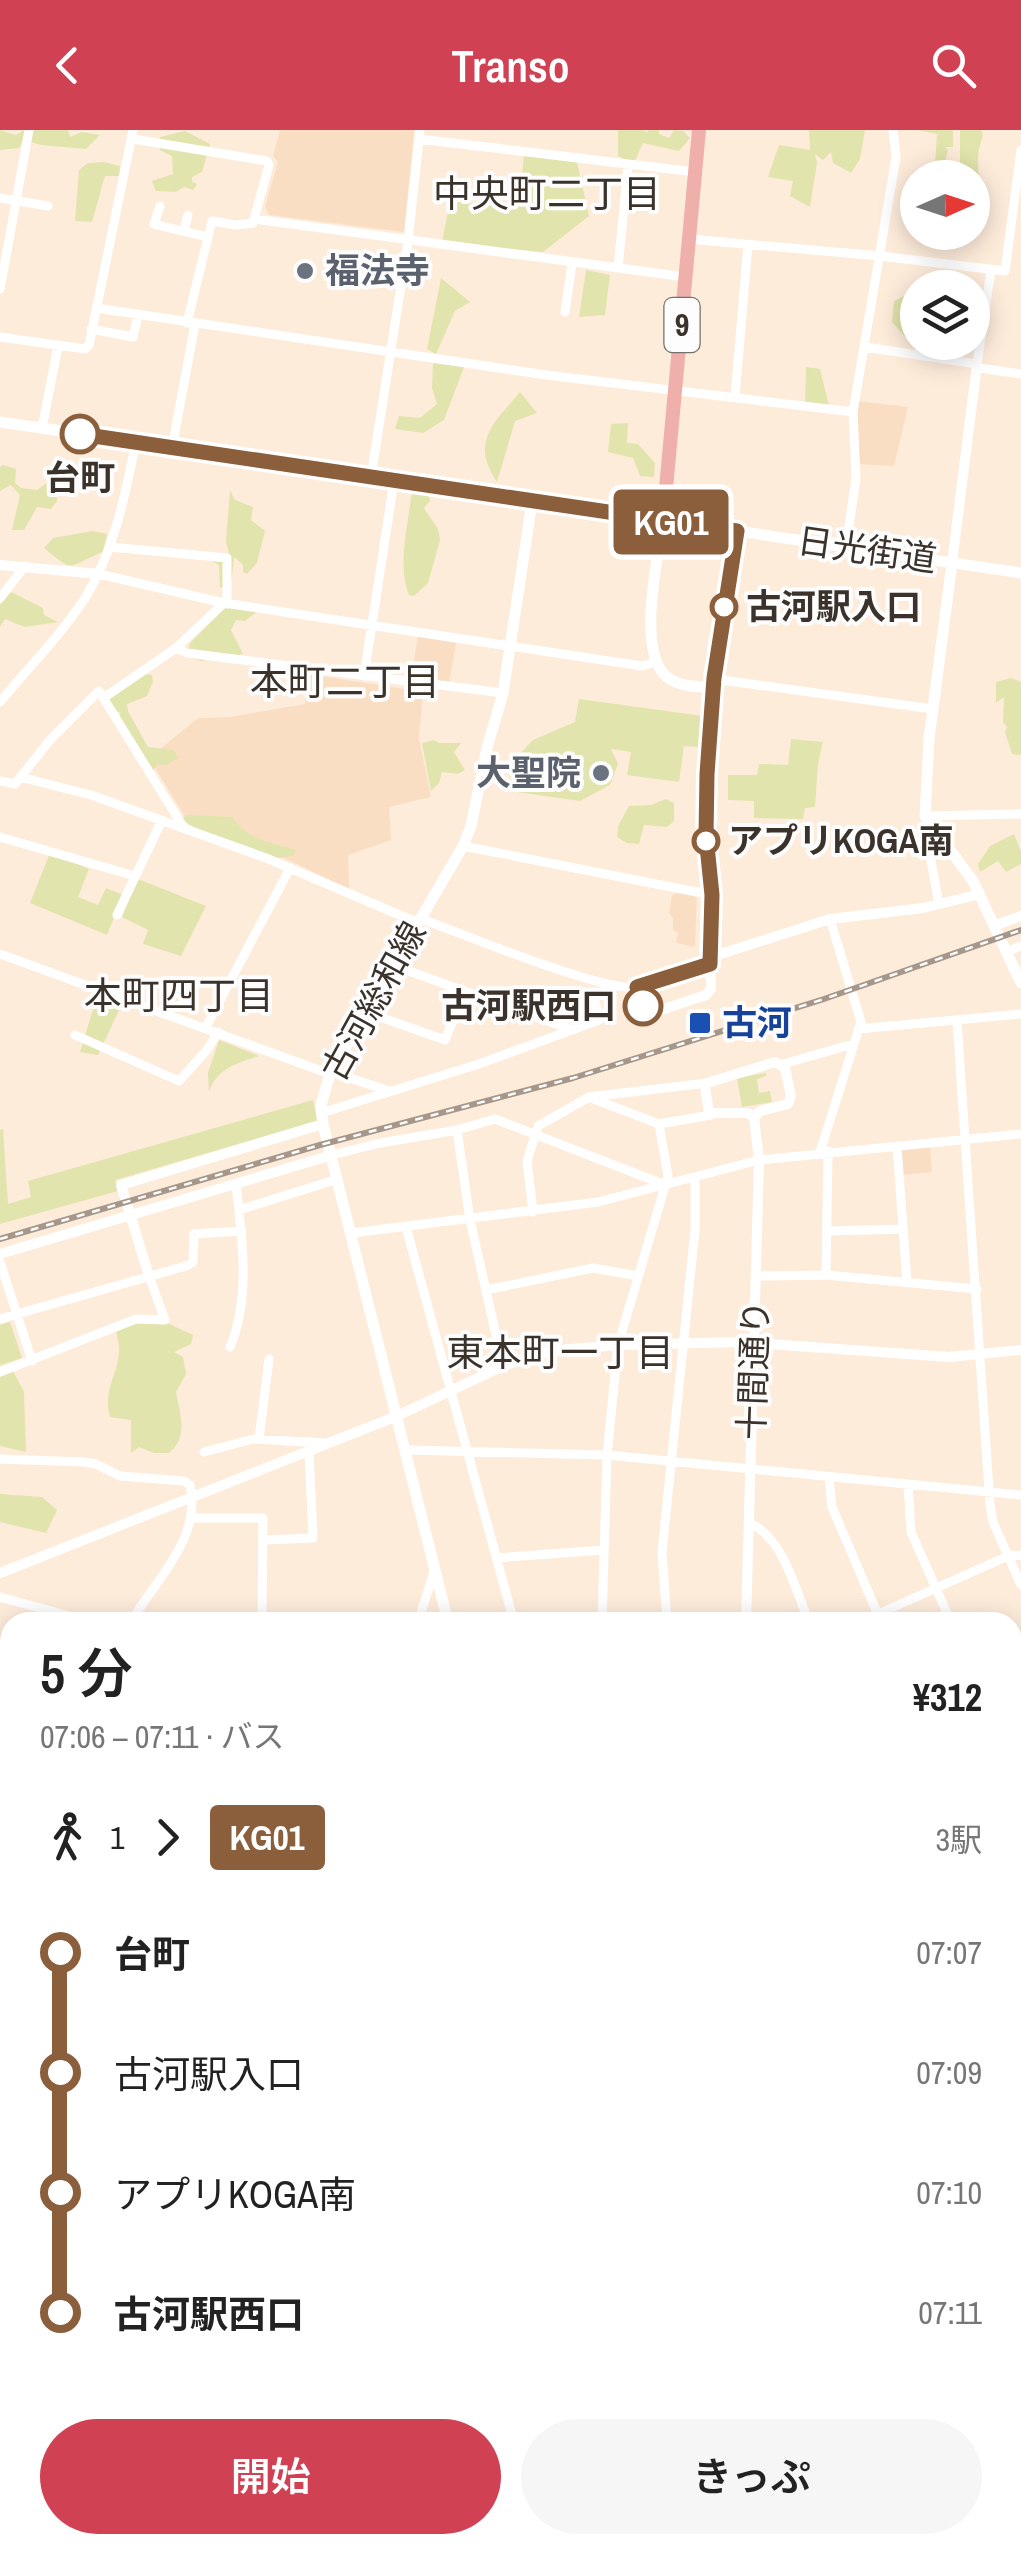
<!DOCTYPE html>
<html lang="ja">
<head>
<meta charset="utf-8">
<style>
	:root { --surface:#fff; --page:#f6f6f6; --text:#222; --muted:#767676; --accent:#d14154 }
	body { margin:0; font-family:"Archivo Narrow","Noto Sans JP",sans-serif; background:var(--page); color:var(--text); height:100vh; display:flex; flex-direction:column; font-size:38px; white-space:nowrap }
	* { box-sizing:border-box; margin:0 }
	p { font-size:32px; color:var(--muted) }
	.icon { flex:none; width:55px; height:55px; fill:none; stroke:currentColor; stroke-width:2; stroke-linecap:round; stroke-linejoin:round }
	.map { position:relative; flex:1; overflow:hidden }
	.drawer { position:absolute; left:0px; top:1482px; width:1022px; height:942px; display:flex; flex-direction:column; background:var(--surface); border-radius:30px 30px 0 0; box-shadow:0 5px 25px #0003 }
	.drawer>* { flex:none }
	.badge { padding:0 20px; border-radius:8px; font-size:35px; line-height:65px }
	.needle { width:65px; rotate:87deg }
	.controls { position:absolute; left:900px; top:30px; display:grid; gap:20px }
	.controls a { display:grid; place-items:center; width:90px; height:90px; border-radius:50%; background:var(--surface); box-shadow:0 5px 25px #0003; font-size:50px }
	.map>.badge { position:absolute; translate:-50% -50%; box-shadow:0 0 0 5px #fff }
	.legs { display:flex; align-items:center; gap:15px; height:110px; padding:0 40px; font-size:32px }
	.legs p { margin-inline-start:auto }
	.head { display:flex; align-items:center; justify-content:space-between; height:170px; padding:0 40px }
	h1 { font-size:55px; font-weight:600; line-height:75px }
	.cta { display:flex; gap:20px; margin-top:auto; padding:20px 40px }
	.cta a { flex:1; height:115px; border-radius:60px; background:var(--accent); color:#fff; font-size:40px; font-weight:600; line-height:115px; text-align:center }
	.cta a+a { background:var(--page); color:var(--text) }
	ul { padding:0 40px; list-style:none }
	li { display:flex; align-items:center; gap:35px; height:120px; font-size:38px }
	li i { display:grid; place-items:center; width:15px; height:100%; margin:0 12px; background:currentColor }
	li i::after { content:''; width:25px; height:25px; margin:-12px; border:8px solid; border-radius:50%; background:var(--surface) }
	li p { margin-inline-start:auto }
	li:first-child i { background:linear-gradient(#0000 50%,currentColor 0) }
	li:last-child i { background:linear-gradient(currentColor 50%,#0000 0) }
	header { display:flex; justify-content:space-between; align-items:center; height:130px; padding:0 40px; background:var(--accent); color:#fff; font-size:45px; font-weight:600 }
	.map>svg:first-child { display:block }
</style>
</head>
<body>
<header><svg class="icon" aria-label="back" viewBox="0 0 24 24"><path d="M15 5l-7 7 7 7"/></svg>Transo<svg class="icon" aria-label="search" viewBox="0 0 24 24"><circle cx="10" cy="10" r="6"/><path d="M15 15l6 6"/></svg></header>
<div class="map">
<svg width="1021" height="2423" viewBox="0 0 1021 2423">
	<rect width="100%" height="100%" fill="#feecdb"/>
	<path fill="#f9dec3" d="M 280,0 L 414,0 L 404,102 L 269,85 L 265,76 L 278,32 L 273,26 Z
		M 857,271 L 908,277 L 894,336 L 857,334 Z
		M 418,506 L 456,513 L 449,554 L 411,547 Z
		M 308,544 L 423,562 L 419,608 L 431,667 L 389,677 L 391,710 L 348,725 L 349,759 L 286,729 L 189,693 L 149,628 L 198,588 L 230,587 L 305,574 Z
		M 676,763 L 697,765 L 695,817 L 676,813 L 678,803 L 673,800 L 673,788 L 669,783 L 672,766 Z
		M 930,1015 L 932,1042 L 901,1045 L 899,1017 Z"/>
	<path fill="#e1e4ac" d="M 0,0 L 16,5 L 24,0 L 68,0 L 70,7 L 82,2 L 100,5 L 86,19 L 41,15 L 23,10 L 19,18 L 0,20 Z
		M 618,0 L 643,0 L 647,3 L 648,0 L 659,0 L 659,4 L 669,8 L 674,0 L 683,1 L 690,8 L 679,21 L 643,13 L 635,31 L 628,32 L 618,26 Z
		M 809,0 L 865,0 L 860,29 L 851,43 L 833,33 L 831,22 L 823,30 L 815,24 L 817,33 L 810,77 L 790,66 L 793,51 L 768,47 L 779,15 L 810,20 Z
		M 918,0 L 953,0 L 953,17 L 945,17 L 948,20 L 941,47 L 928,47 L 921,37 L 935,34 L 937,4 Z
		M 960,0 L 981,0 L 983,6 C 971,35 986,51 974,83 L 972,48 L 960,47 Z
		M 185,1 L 210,14 L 202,42 L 192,47 L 192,52 L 197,54 L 193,60 L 184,57 L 176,62 L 156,61 L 152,51 L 173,44 L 172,26 L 160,20 L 160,7 Z
		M 524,25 L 577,32 L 589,86 L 543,122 L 442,112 L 450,71 L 492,75 L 519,72 Z
		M 104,32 L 120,36 L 119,46 L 105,46 L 92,92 L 75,91 L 79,40 L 88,33 Z
		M 586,140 L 610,145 L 605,185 L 579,187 Z
		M 441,148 L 470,172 L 455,181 L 436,224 L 427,219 Z
		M 904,166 L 917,168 L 914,212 L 908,210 L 892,192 L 894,171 Z
		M 433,233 L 464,237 L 444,290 L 423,303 L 395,299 L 399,286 L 420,288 L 437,274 L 432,258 Z
		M 806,237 L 820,239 L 829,276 L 805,272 Z
		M 520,262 L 537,283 L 515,291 L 497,352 C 470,312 493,294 520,262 Z
		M 628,293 L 627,313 L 638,314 L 655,333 L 654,347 L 640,346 L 633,328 L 608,322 L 611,294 Z
		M 3,335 L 16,339 L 15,353 L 21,358 L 37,360 L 47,353 L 57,354 L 57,371 L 51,379 L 37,377 L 24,400 L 12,400 L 20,365 L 11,355 L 0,361 L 0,337 Z
		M 419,358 L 428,362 L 430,371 L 424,378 L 438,399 L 440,410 L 428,453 L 414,466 L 409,465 C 397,435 408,398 411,366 Z
		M 230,360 L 235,370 L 253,377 L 251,390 L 265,401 L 257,433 L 247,444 L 243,442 L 243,435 L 234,427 L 232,447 L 224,458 L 220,457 L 219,435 L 212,431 L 229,423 L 226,412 Z
		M 93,401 L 107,404 L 103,422 C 66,436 77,445 44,418 L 53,408 Z
		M 11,462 L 43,478 L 44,485 L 58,492 L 25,497 L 5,489 L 0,497 L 0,475 Z
		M 233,470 L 258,481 L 245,491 L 236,490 L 231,500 L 243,524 L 201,531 L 186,526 L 190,513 Z
		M 137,543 L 152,545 L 153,552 L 147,566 L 127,574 L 128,581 L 148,617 L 174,620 L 178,628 L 167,635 L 157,634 L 153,641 L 119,586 L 121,583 L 107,577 L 104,563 Z
		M 1011,548 L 1021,552 L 1021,625 L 1012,624 L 1005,602 L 1007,597 L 1003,592 L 1004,567 L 996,573 L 996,552 Z
		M 579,569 L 703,586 L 698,617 L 684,616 L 679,652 L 627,645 L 631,622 L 611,619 L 618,634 L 610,655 L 580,671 L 517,662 L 507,639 L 510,634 L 533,610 L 575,592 Z
		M 791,609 L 823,612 L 818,634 L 815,677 L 805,678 L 803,689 L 754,688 L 754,671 L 728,670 L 728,645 L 757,645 L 759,634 L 788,635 Z
		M 434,610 L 439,613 L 461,613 L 454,622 L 465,640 L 458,644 L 442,642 L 439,653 L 431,661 L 422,613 Z
		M 666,669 L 674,673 L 674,691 L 667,697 L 644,695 L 639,714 L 627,713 L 617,707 L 618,696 L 629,676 L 651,675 Z
		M 189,685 L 232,687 C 249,711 270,712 296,720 L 294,725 C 292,726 280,728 279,728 C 261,727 191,701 182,688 Z
		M 1014,704 L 1021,722 L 1021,734 L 1006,742 L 998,731 L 980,742 L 978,734 L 990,716 Z
		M 50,723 L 89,739 L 78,767 L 98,775 L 106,758 L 123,765 L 107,805 L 30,773 Z
		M 138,749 L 206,776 L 181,826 L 143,814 L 148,800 L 122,787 Z
		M 98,863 L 123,872 L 98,925 L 80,922 Z
		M 219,910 L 259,926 C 237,933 217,938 209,962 L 208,943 Z
		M 766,943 L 766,946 L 757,949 L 759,963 L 770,961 L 772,972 L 742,977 L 737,948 Z
		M 313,970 L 317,991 L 115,1050 L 118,1061 L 0,1094 L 0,1000 L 3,999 L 8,1074 L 31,1067 L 28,1051 Z
		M 10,1192 L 22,1228 L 0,1235 L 0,1195 Z
		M 165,1192 L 193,1205 L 191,1214 L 174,1222 L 183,1227 L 186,1244 L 176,1262 C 180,1285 189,1306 169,1323 L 154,1323 L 139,1317 L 131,1323 L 131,1290 L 110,1287 C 102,1258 120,1243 119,1218 C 119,1213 117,1207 116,1201 L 134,1193 Z
		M 0,1240 L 13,1241 L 24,1262 L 26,1322 L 0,1316 Z
		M 0,1364 L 42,1367 L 57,1380 L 46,1403 L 0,1392 Z"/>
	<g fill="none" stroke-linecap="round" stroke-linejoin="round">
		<path stroke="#fff" stroke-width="9" d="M 133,9 L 267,31 L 269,35 L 254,89
			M 419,9 L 695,42
			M 0,68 L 48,76
			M 160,76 L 154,94 L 208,107
			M 184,101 L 188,85
			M 689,109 L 880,126 L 1005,141 L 1021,20
			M 618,138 L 628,36
			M 0,159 L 29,0
			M 96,178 L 546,245 L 853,282
			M 565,182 L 572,133
			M 187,193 L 212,91 L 236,95 L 253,93 L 254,89 L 686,147
			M 91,199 L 133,207 L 138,185
			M 0,207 L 85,219 L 89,215 L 133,0
			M 865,217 L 977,234 L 991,140
			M 979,238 L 1021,244
			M 735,267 L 748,114
			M 42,298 L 58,216
			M 172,318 L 195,194
			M 371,347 L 408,111 L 420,0
			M 110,417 L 227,428 L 227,474
			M 846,417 L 856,348 L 853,282 L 896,27 L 893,0
			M 99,444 L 224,473 L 642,536 L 655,532
			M 0,468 L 25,436
			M 176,518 L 187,523 L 503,563
			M 364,546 L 394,351
			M 714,549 L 933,579
			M 105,567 L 176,518 L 224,473
			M 0,572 C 28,538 61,505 85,468 C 114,421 125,366 136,312
			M 20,647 L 91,665 L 266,728 L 416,792
			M 0,651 L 15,654 L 50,610 L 99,561 L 184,698
			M 925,686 L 1021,684
			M 935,702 L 929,720 L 939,774
			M 0,707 L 135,746
			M 463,716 L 712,765
			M 117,785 L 162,690
			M 419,788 C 458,802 605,863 637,857
			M 1008,821 L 1021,816
			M 0,824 L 330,944
			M 392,835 L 573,900
			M 366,882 L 445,910 L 465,861
			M 957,891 L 990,1375 L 993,1392 L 1021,1455
			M 206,897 L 290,738
			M 858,899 L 1021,884
			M 75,905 L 179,951 L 207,920 L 218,902
			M 783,934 L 853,914
			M 332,942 L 389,961
			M 591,968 L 659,994 L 711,985
			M 321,983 L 479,934 L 599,890 L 594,866 L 615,856
			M 457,1000 L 470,1090 L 503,1236
			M 897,1016 L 907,1152
			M 820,1022 L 861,892 L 830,789
			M 332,1025 L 380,1013 L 457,1000 L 495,989 L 663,1054
			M 239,1080 L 338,1049
			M 533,1082 L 527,1031 L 538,996 L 589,967 L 707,953
			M 406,1097 L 514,1492
			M 827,1101 L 903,1099
			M 352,1103 L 598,1072 L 759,1030 L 1021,1004
			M 0,1132 L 32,1231
			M 826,1145 L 828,1021
			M 757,1146 L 826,1145 L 977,1159
			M 486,1160 L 593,1138 L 638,1146
			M 0,1189 L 186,1136 L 193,1132 L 194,1104 L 242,1101
			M 230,1217 C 251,1168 242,1106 236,1055
			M 0,1242 L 136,1189 L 165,1190 L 149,1146
			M 259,1309 L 269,1229
			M 406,1320 L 607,1325 L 1021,1365
			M 204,1322 L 253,1309 L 326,1313
			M 0,1329 L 83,1332 L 96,1334 L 120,1346 L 184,1351 L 190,1355 C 202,1409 155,1450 131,1492
			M 829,1348 L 832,1377 L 881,1492
			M 908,1354 L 911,1402 L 951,1492
			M 191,1388 L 263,1388 L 262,1492
			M 750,1393 C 784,1409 795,1459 809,1492
			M 263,1410 L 313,1408 L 309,1321
			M 496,1428 L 604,1420
			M 0,1467 L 91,1492
			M 418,1492 L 434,1442
			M 602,1492 L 607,1325 L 618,1215 L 668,1046 L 659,994
			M 667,1492 L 662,1422 L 695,1100 L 695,1047
			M 860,1492 L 1008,1426 L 1021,1425
			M 1012,1596 L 1021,1593
			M 1012,1632 L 1021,1651
			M 1012,1752 L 1021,1749
			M 1012,1792 L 1021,1811
			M 2,1824 L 10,1887
			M 1012,1985 L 1021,1985
			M 0,2160 L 10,2161
			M 0,2280 L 10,2282
			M 1012,2344 L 1021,2345
			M 0,2403 L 10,2404
			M 319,2415 L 330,2423
			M 426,2415 L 511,2423
			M 26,2423 L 28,2415
			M 209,2423 L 209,2415
			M 276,2423 L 278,2415
			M 559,2423 L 559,2415
			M 659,2423 L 660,2415
			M 812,2423 L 813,2415"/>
		<path stroke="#fff" stroke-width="10" d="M 952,433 L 977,234
			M 0,435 L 99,444
			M 713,558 L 737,401
			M 996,795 L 1021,786
			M 711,827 L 830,789 L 923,778 L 980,764
			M 710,834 L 711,859 L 706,865 L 655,882 L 645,878 L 637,857 Z
			M 775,932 L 785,938 L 791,966 L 788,974 L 760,981 L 754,988 L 748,983 L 709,983 L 705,957 L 707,953 Z
			M 0,1124 L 332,1025
			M 149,1146 L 121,1055 L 323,994
			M 0,1443 L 397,1286 L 503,1236 L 549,1221 L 618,1215 L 740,1212 L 949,1227 L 1021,1220
			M 746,1492 L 759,1030 L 754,988
			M 717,2423 L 717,2415"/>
		<path stroke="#fff" stroke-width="11" d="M 0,292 L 1021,443
			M 663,391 C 658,427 636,522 667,547 C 679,557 697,556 713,558 L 705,692 L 712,765 L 710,834
			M 952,433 L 929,609 L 925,686 L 973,751 L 1021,853
			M 448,1492 L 323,994 L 321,975 L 330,944 L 463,716 L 471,696 L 487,618 L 503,563 L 532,372
			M 407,2423 L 408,2415"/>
		<path stroke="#efafaa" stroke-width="14" d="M 663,391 L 699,0"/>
		<path stroke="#ea948e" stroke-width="14" d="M 0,2023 L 10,2024
			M 1012,2058 L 1021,2057"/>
		<g stroke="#a5988b" stroke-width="6">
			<path id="rail" d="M 0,1109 L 320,1015 L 573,948 L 824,869 L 1021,800"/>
		</g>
		<use href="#rail" stroke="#fdfdfd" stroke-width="2.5" stroke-dasharray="8" stroke-linecap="butt"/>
	</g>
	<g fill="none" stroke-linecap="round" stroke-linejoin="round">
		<g stroke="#fff" stroke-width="22">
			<path id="line-1" d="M 80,304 L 737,401 L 714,548 L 707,644 L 706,706 L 712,765 L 710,834 L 637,857 L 643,876"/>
		</g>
		<use href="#line-1" stroke="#8b5e3c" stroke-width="15"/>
	</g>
	<g fill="#6b7280" stroke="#fdfdfd" stroke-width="4">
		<circle cx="305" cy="141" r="10"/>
		<circle cx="601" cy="643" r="10"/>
	</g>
	<g fill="#fff" stroke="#8b5e3c" stroke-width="5">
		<circle cx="80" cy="304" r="18"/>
		<circle cx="724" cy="477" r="12"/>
		<circle cx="706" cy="711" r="12"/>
		<circle cx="643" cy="876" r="18"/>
	</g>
	<rect fill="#1a4fb4" stroke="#fdfdfd" stroke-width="4" x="688" y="881" width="24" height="24" rx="5"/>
	<g text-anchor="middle" stroke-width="8" stroke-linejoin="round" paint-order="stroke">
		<rect fill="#fdfdfd" stroke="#75706a" stroke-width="2.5" x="664.5" y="168" width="35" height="54" rx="8"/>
		<g font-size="32" font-weight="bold" fill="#3b332b">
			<text x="682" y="206">9</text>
		</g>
		<g font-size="35" font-weight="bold" fill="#5b616d" stroke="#fdfdfd" text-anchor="start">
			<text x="325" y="153">福法寺</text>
			<text x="581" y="655" text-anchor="end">大聖院</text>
		</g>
		<g font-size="35" font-weight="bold" fill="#3b332b" stroke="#fdfdfd" text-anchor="start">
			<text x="80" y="360" text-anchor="middle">台町</text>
			<text x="746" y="489">古河駅入口</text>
			<text x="728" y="723">アプリKOGA南</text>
			<text x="616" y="888" text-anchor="end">古河駅西口</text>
		</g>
		<g font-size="35" fill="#3b332b" stroke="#fdfdfd">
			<text transform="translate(867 420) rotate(8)" y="12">日光街道</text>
			<text transform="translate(374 871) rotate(-61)" y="12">古河総和線</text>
			<text transform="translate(754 1240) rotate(-88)" y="12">十間通り</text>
		</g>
		<g font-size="35" font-weight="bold" fill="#164399" stroke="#fdfdfd" text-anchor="start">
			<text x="722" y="905">古河</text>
		</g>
		<g font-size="38" fill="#3b332b" stroke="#fdfdfd">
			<text x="547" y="77">中央町二丁目</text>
			<text x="345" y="565">本町二丁目</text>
			<text x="179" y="879">本町四丁目</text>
			<text x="560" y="1236">東本町一丁目</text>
		</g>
	</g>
</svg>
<div class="controls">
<a><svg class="needle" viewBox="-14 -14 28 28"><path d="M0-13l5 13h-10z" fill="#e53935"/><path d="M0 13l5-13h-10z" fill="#767676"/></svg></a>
<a><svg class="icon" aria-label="layers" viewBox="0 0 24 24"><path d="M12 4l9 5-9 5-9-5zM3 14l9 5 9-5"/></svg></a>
</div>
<b class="badge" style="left:671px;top:392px;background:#8b5e3c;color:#fff">KG01</b>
<section class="drawer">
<div class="head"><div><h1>5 分</h1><p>07:06 – 07:11 · バス</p></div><b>¥312</b></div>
<div class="legs"><svg class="icon" aria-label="walk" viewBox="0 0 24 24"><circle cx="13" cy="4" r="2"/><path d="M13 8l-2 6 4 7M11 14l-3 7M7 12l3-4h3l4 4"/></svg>1<svg class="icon" aria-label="forward" viewBox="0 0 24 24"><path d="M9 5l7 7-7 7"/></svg><b class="badge" style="background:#8b5e3c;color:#fff">KG01</b><p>3駅</p></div>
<ul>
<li><i style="color:#8b5e3c"></i><b>台町</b><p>07:07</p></li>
<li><i style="color:#8b5e3c"></i><span>古河駅入口</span><p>07:09</p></li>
<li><i style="color:#8b5e3c"></i><span>アプリKOGA南</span><p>07:10</p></li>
<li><i style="color:#8b5e3c"></i><b>古河駅西口</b><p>07:11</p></li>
</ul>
<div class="cta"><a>開始</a><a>きっぷ</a></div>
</section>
</div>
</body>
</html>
